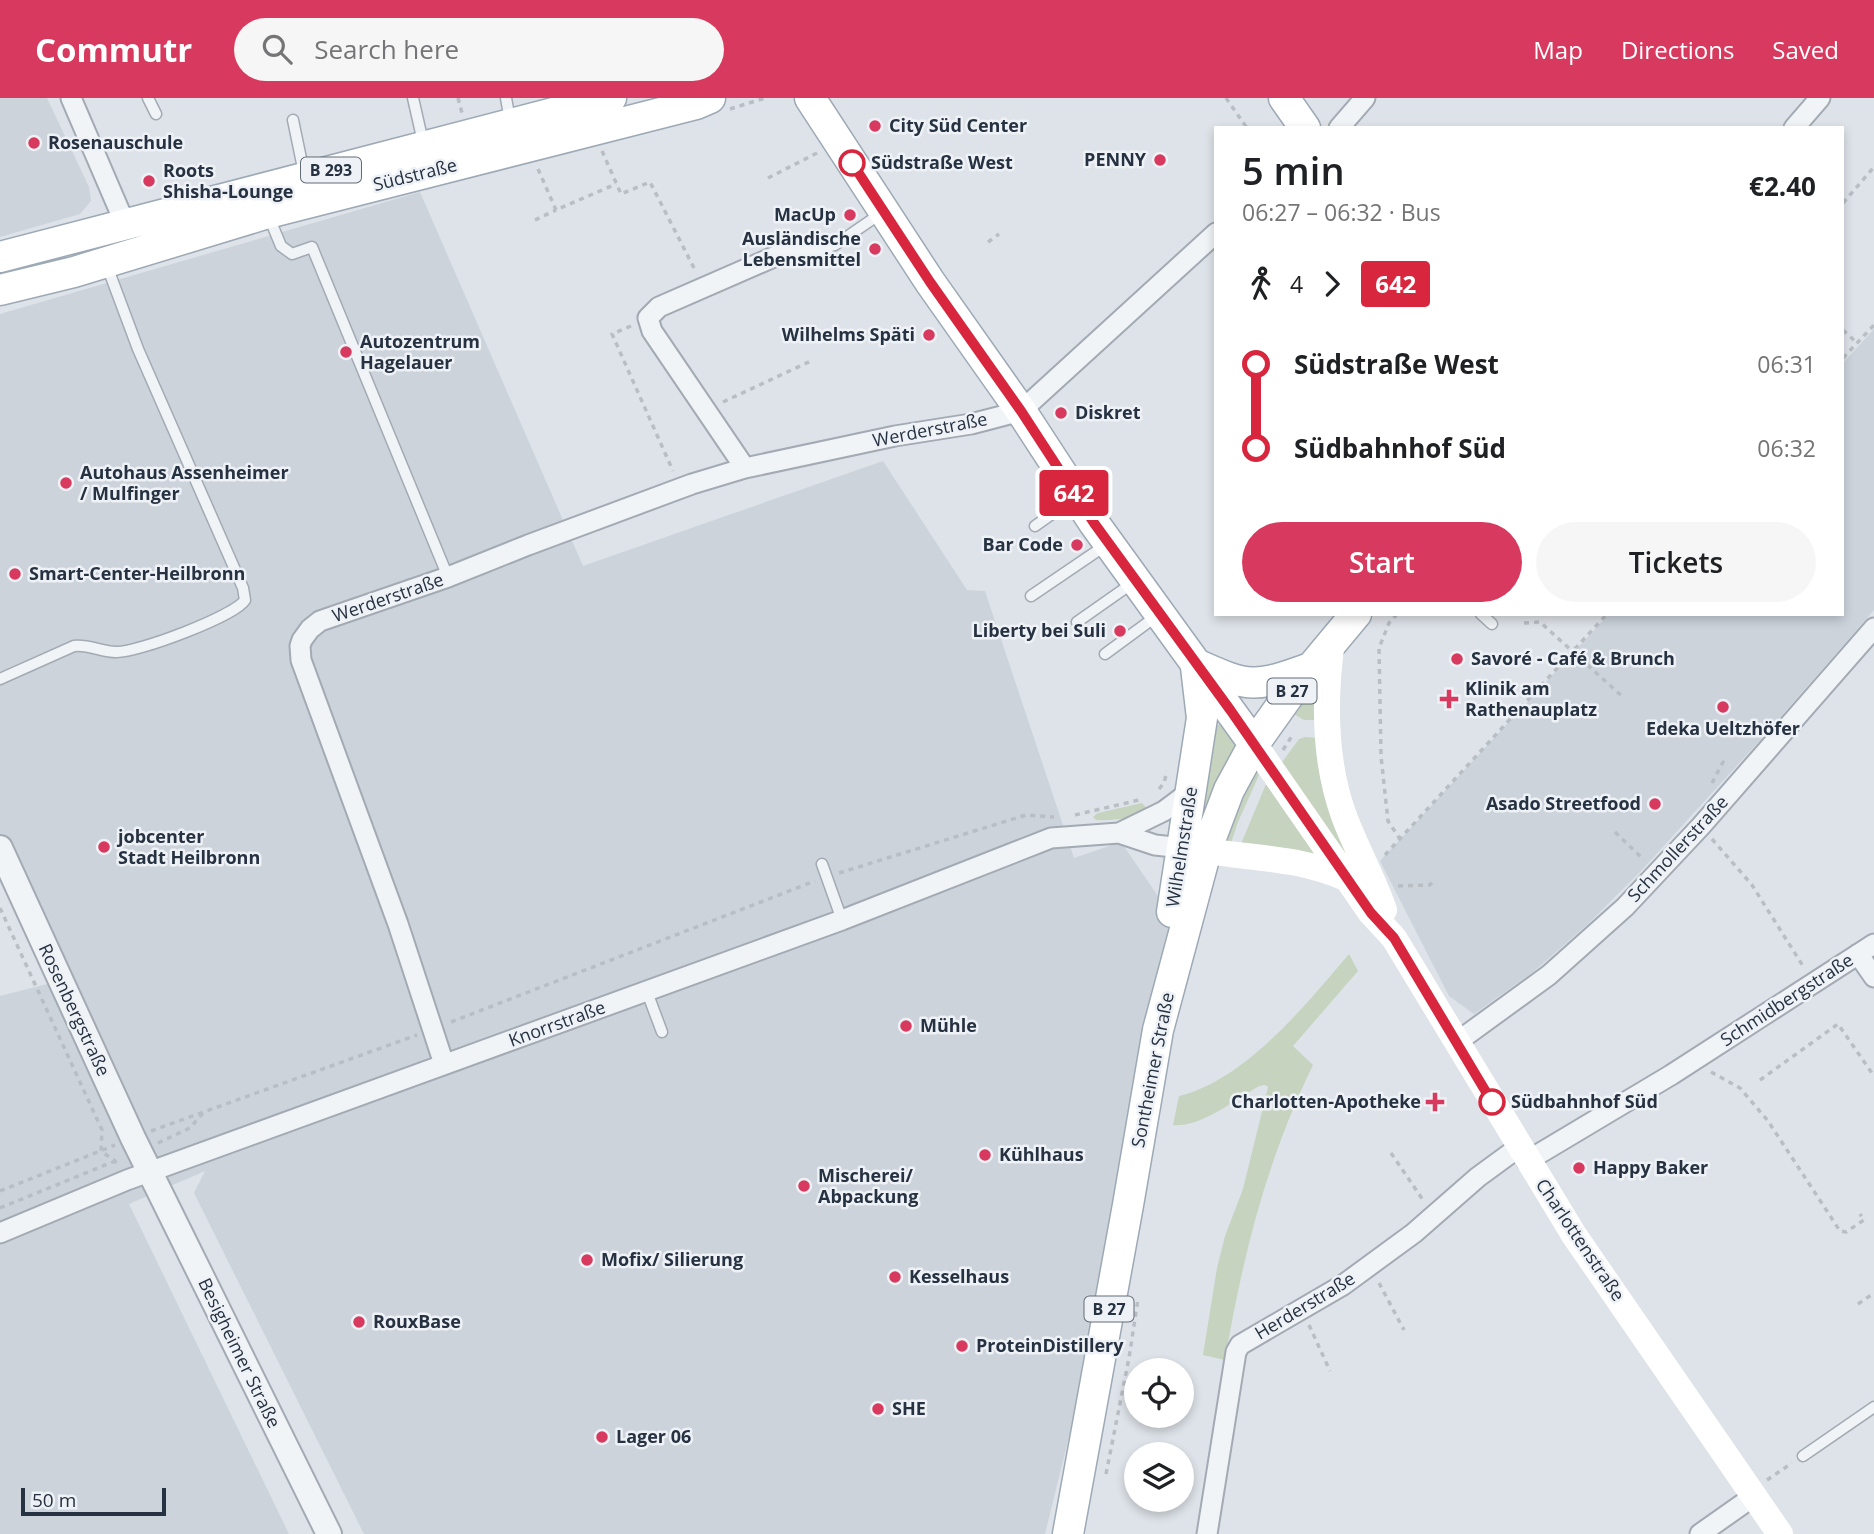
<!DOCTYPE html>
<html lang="en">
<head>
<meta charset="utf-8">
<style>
	:root { --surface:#fff; --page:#f6f6f6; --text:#202124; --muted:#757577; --accent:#d73a5e }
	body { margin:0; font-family:"Open Sans",sans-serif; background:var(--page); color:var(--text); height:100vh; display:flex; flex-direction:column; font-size:26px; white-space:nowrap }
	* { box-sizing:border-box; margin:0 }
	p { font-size:23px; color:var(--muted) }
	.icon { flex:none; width:38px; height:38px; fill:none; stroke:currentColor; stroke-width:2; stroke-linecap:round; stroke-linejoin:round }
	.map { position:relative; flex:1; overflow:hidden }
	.drawer { position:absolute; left:1214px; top:28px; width:630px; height:490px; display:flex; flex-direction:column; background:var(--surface); border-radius:0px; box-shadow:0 4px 10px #0003 }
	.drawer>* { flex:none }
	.badge { padding:0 14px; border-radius:5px; font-size:24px; line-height:46px }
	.buttons { position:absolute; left:1124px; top:1260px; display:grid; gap:14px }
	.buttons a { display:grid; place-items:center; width:70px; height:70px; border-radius:50%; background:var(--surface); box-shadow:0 4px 10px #0003; font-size:35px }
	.scale { position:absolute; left:21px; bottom:18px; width:145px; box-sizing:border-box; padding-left:7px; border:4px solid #263241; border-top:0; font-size:19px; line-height:24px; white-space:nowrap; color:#263241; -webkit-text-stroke:5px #eef2f6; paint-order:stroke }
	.map>.badge { position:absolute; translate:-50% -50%; box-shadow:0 0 0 4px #fff }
	.legs { display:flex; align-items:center; gap:10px; height:77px; padding:0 28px; font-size:23px }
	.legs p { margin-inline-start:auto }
	.overview { display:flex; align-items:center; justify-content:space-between; height:119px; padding:0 28px }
	h1 { font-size:38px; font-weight:600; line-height:52px }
	.button { display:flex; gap:14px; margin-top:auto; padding:14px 28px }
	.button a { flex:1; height:80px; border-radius:42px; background:var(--accent); color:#fff; font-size:28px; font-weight:600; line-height:80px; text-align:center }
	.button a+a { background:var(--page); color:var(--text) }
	ul { padding:0 28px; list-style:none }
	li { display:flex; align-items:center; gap:24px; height:84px; font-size:26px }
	li i { display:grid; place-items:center; width:10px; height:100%; margin:0 9px; background:currentColor }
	li i::after { content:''; width:18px; height:18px; margin:-9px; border:5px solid; border-radius:50%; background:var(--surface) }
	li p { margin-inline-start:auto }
	li:first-child i { background:linear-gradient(#0000 50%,currentColor 0) }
	li:last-child i { background:linear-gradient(currentColor 50%,#0000 0) }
	header { display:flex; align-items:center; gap:42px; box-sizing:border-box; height:98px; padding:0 35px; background:var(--accent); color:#fff }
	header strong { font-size:33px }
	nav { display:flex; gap:38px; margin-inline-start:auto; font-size:24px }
	.search { width:490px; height:63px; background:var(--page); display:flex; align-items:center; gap:18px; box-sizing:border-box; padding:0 24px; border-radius:38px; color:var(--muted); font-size:26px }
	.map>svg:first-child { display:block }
</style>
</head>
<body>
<header>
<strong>Commutr</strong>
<div class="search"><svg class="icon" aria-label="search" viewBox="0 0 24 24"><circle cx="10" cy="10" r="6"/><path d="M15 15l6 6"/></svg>Search here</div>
<nav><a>Map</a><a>Directions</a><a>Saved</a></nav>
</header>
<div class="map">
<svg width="1874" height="1436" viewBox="0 0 1874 1436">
	<rect width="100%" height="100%" fill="#dee3e9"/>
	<path fill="#ccd3db" d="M 0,0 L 47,0 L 89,89 L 91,103 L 80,116 L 0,139 Z
		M 420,94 L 583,468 L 883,363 L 967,492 L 985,493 L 1074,760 L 1121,744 L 1173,820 L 1134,1075 L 1045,1436 L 364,1436 L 194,1095 L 205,1073 L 129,1106 L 289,1436 L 0,1436 L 0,898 L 51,885 L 0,772 L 0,216 Z
		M 1874,231 L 1874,512 L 1762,640 L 1641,773 L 1587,827 L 1533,874 L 1474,916 L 1449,898 L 1380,763 L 1609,516 L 1843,516 L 1843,265 Z"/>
	<path fill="#c6d3bf" d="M 1320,580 L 1318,622 L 1304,622 L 1292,615 Z
		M 1221,626 L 1238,651 L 1200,726 L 1209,630 Z
		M 1305,639 L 1318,640 L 1358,776 L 1280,667 L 1299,641 Z
		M 1255,671 L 1259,677 L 1238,724 L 1231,745 L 1222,742 Z
		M 1266,686 L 1319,762 L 1241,746 Z
		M 1142,705 L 1149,713 C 1132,720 1115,723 1096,722 L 1093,719 L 1098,715 Z
		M 1349,856 L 1358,873 L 1293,948 L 1313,967 C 1266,1064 1243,1157 1225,1262 L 1203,1257 L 1217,1170 L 1225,1138 L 1243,1091 L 1268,989 L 1265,987 L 1259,988 C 1235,1002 1200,1030 1173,1027 L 1179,998 C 1245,982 1306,907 1349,856 Z"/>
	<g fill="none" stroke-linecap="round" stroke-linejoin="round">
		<g stroke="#a3aab3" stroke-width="13">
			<path id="service" d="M 148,0 L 156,16
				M 413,0 L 423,44
				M 506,0 L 510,22
				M 293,22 L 304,75
				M 269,119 L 281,148 L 292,156 L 312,149 L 448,479
				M 824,149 L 835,147 L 880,116
				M 1035,428 L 1073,401
				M 1031,498 L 1106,447
				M 1481,516 L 1492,526
				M 1077,524 L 1134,484
				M 1105,556 L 1158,517
				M 0,581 L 74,548 C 88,546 102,554 116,554 C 137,555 235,518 245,502 L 243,490 L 138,251 L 107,168
				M 822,766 L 842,822
				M 647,894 L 662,934
				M 1803,1358 L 1874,1309"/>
		</g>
		<g stroke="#a3aab3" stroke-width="23">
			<path id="minor" d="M 71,0 L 120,114 L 128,124
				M 1339,30 L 1365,0
				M 1794,30 L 1820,0
				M 745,370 L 652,233 L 648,220 L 659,209 L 776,158 L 793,151 L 824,149
				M 1119,735 L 1164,713 L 1192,692
				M 1858,856 L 1874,879
				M 1457,944 L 1549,877 L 1625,809 L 1701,728 L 1874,530
				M 444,966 L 398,826 L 301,562 L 300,548 L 302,542 L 310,531 L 320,523 L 448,479 L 528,447 L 692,386 L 745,370 L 895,338 L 971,326 L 1021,313 L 1216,135
				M 1527,1063 L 1671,977 L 1874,846
				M 0,1135 L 127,1082 L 842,822 L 1051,740 L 1119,735 L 1155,747 L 1192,751
				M 1207,1436 L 1236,1254 L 1240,1247 L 1343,1187 L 1414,1135 L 1478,1079 L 1519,1049
				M 1700,1436 L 1754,1398"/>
		</g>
		<g stroke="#a3aab3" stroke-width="28">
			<path id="tertiary" d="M 0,750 L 133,1040 L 329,1436"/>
		</g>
		<g stroke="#9da9b5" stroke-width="33">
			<path id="primary" d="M 810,0 L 930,184 L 1021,313 L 1094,425 L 1254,646
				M 1284,0 L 1305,30
				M 0,159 L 611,0
				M 0,192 L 74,174 L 268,115 L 696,6 L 710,0
				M 1196,566 C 1249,590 1255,590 1310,570
				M 1172,814 L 1202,620 L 1196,569
				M 1068,1436 L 1128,1107 L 1158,932 L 1206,753 L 1229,692 L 1254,646 L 1291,594 L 1356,516"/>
		</g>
		<path stroke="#b8bec4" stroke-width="3.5" stroke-dasharray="5 5" stroke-linecap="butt" d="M 458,0 L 462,15
			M 1226,0 L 1247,30
			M 730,11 L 765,0
			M 602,53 L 621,96 L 650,84 L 695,172
			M 538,71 L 556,112 L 616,86
			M 768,80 L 819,54
			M 1843,105 L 1874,69
			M 535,122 L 556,112
			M 988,144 L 999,136
			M 631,228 L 612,236 L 673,373
			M 1843,232 L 1857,245
			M 1843,260 L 1874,227
			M 723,304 L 813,262
			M 1397,516 L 1389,525 L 1379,550 L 1381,658 L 1388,723 L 1400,741
			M 1524,525 L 1540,524 L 1624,600
			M 1283,652 L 1292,638
			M 1712,685 L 1723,664 L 1719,660
			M 1159,691 L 1164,685 L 1167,673
			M 1075,717 L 1139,702
			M 1615,734 L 1644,762
			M 1712,741 L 1752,787 L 1803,868
			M 1385,757 L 1607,516
			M 839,775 L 1026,717 L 1054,719
			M 1398,788 L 1430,787 L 1435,781
			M 0,810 L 102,1032 L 101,1053 L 115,1063 L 118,1068
			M 451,924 L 815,783
			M 1711,974 L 1740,990 L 1768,1023 L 1840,1133 L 1846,1134 L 1864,1122 L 1860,1116
			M 1760,982 L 1838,926 L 1874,978
			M 151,1033 L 417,937
			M 158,1045 L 190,1030 L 203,1015
			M 1391,1055 L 1423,1102
			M 0,1093 L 115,1047
			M 0,1110 L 115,1063
			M 1379,1185 L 1404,1232
			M 1858,1206 L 1874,1195
			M 1309,1227 L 1330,1273
			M 1106,1376 L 1129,1260 L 1138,1201
			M 1767,1382 L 1792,1365"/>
		<use href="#service" stroke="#f1f4f7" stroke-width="10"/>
		<use href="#minor" stroke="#f1f4f7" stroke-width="19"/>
		<use href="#tertiary" stroke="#f1f4f7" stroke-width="24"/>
		<path stroke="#fff" stroke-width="26" d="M 1332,543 C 1324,600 1324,663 1344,718 C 1356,750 1373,780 1384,812
			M 1254,646 L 1371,815 L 1394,840 L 1574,1137 L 1780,1436
			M 1206,753 C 1259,761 1297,759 1348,781"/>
		<use href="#primary" stroke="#fff" stroke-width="30"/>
	</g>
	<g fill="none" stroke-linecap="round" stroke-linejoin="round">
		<g stroke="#fff" stroke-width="16">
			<path id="line-1" d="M 852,65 L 930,184 L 1021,313 L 1094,425 L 1231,613 L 1371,815 L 1394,840 L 1492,1004"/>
		</g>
		<use href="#line-1" stroke="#d7263d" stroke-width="10"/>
	</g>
	<g fill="#d73a5e" stroke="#eef2f6" stroke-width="2.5">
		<circle cx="875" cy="28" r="7"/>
		<circle cx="34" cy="45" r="7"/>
		<circle cx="1160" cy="62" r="7"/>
		<circle cx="149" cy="83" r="7"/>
		<circle cx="850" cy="117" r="7"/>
		<circle cx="875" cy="151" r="7"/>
		<circle cx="929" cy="237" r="7"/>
		<circle cx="346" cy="254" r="7"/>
		<circle cx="1061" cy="315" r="7"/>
		<circle cx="66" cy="385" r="7"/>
		<circle cx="1077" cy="447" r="7"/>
		<circle cx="15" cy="476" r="7"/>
		<circle cx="1120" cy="533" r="7"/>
		<circle cx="1457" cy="561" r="7"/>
		<path d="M1445.5 590.5h7v7h7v7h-7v7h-7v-7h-7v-7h7z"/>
		<circle cx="1723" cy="609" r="7"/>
		<circle cx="1655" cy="706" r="7"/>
		<circle cx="104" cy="749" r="7"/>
		<circle cx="906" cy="928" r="7"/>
		<path d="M1431.5 993.5h7v7h7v7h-7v7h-7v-7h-7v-7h7z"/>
		<circle cx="985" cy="1057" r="7"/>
		<circle cx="1579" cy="1070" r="7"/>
		<circle cx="804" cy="1088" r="7"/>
		<circle cx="587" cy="1162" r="7"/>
		<circle cx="895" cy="1179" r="7"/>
		<circle cx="359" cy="1224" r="7"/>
		<circle cx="962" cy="1248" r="7"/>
		<circle cx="878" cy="1311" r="7"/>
		<circle cx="602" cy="1339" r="7"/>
	</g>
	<g fill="#fff" stroke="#d7263d" stroke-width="3.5">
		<circle cx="852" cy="65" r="12"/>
		<circle cx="1492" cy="1004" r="12"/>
	</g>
	<g text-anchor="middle" stroke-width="5" stroke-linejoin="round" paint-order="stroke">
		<g fill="#eef2f6" stroke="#626c77" stroke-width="2">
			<rect x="301" y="59.5" width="60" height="25" rx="5"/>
			<rect x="1267.5" y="580.5" width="49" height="25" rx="5"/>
			<rect x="1084.5" y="1198.5" width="49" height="25" rx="5"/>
		</g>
		<g font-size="16" font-weight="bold" fill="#263241">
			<text x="331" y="78">B 293</text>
			<text x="1292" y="599">B 27</text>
			<text x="1109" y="1217">B 27</text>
		</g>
		<g font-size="18" font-weight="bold" fill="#263241" stroke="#eef2f6" text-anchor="start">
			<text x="889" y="34">City Süd Center</text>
			<text x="48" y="51">Rosenauschule</text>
			<text x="1146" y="68" text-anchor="end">PENNY</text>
			<text x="163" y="79">Roots<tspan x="163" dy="21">Shisha-Lounge</tspan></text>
			<text x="836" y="123" text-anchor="end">MacUp</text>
			<text x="861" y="147" text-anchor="end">Ausländische<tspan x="861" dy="21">Lebensmittel</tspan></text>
			<text x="915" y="243" text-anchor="end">Wilhelms Späti</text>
			<text x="360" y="250">Autozentrum<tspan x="360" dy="21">Hagelauer</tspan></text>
			<text x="1075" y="321">Diskret</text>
			<text x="80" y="381">Autohaus Assenheimer<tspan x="80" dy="21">/ Mulfinger</tspan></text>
			<text x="1063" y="453" text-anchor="end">Bar Code</text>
			<text x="29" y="482">Smart-Center-Heilbronn</text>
			<text x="1106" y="539" text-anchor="end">Liberty bei Suli</text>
			<text x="1471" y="567">Savoré - Café &amp; Brunch</text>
			<text x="1465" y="597">Klinik am<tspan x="1465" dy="21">Rathenauplatz</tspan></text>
			<text x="1723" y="637" text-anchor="middle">Edeka Ueltzhöfer</text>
			<text x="1641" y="712" text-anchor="end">Asado Streetfood</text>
			<text x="118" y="745">jobcenter<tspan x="118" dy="21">Stadt Heilbronn</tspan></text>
			<text x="920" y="934">Mühle</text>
			<text x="1421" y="1010" text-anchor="end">Charlotten-Apotheke</text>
			<text x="999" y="1063">Kühlhaus</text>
			<text x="1593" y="1076">Happy Baker</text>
			<text x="818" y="1084">Mischerei/<tspan x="818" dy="21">Abpackung</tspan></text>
			<text x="601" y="1168">Mofix/ Silierung</text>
			<text x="909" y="1185">Kesselhaus</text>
			<text x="373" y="1230">RouxBase</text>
			<text x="976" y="1254">ProteinDistillery</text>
			<text x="892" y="1317">SHE</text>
			<text x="616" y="1345">Lager 06</text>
		</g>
		<g font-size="18" font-weight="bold" fill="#263241" stroke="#eef2f6" text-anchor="start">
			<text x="871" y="71">Südstraße West</text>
			<text x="1511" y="1010">Südbahnhof Süd</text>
		</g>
		<g font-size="18" fill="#263241" stroke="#eef2f6">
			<text transform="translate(415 77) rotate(-14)" y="6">Südstraße</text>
			<text transform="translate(930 332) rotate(-11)" y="6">Werderstraße</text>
			<text transform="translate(388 500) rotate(-19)" y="6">Werderstraße</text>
			<text transform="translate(1182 749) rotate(-81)" y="6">Wilhelmstraße</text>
			<text transform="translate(1678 751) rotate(-47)" y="6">Schmollerstraße</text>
			<text transform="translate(1787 902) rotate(-33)" y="6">Schmidbergstraße</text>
			<text transform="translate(74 912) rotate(65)" y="6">Rosenbergstraße</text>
			<text transform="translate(557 926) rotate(-20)" y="6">Knorrstraße</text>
			<text transform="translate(1153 972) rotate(-79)" y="6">Sontheimer Straße</text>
			<text transform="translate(1580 1142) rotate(56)" y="6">Charlottenstraße</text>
			<text transform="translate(1305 1208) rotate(-31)" y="6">Herderstraße</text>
			<text transform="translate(239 1255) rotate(64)" y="6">Besigheimer Straße</text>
		</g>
	</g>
</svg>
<div class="buttons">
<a><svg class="icon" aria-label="locate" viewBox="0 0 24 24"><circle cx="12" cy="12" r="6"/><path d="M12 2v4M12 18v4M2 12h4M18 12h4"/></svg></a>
<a><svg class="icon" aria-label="layers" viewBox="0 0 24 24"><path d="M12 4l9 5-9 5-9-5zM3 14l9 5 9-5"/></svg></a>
</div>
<div class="scale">50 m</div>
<b class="badge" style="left:1074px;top:395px;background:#d7263d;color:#fff">642</b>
<section class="drawer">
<div class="overview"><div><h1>5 min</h1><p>06:27 – 06:32 · Bus</p></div><b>€2.40</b></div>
<div class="legs"><svg class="icon" aria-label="walk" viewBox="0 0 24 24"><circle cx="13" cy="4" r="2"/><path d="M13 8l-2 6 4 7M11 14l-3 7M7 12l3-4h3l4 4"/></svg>4<svg class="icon" aria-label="forward" viewBox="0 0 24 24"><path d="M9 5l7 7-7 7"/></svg><b class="badge" style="background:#d7263d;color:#fff">642</b></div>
<ul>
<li><i style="color:#d7263d"></i><b>Südstraße West</b><p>06:31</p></li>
<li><i style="color:#d7263d"></i><b>Südbahnhof Süd</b><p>06:32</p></li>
</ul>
<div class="button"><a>Start</a><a>Tickets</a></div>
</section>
</div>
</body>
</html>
